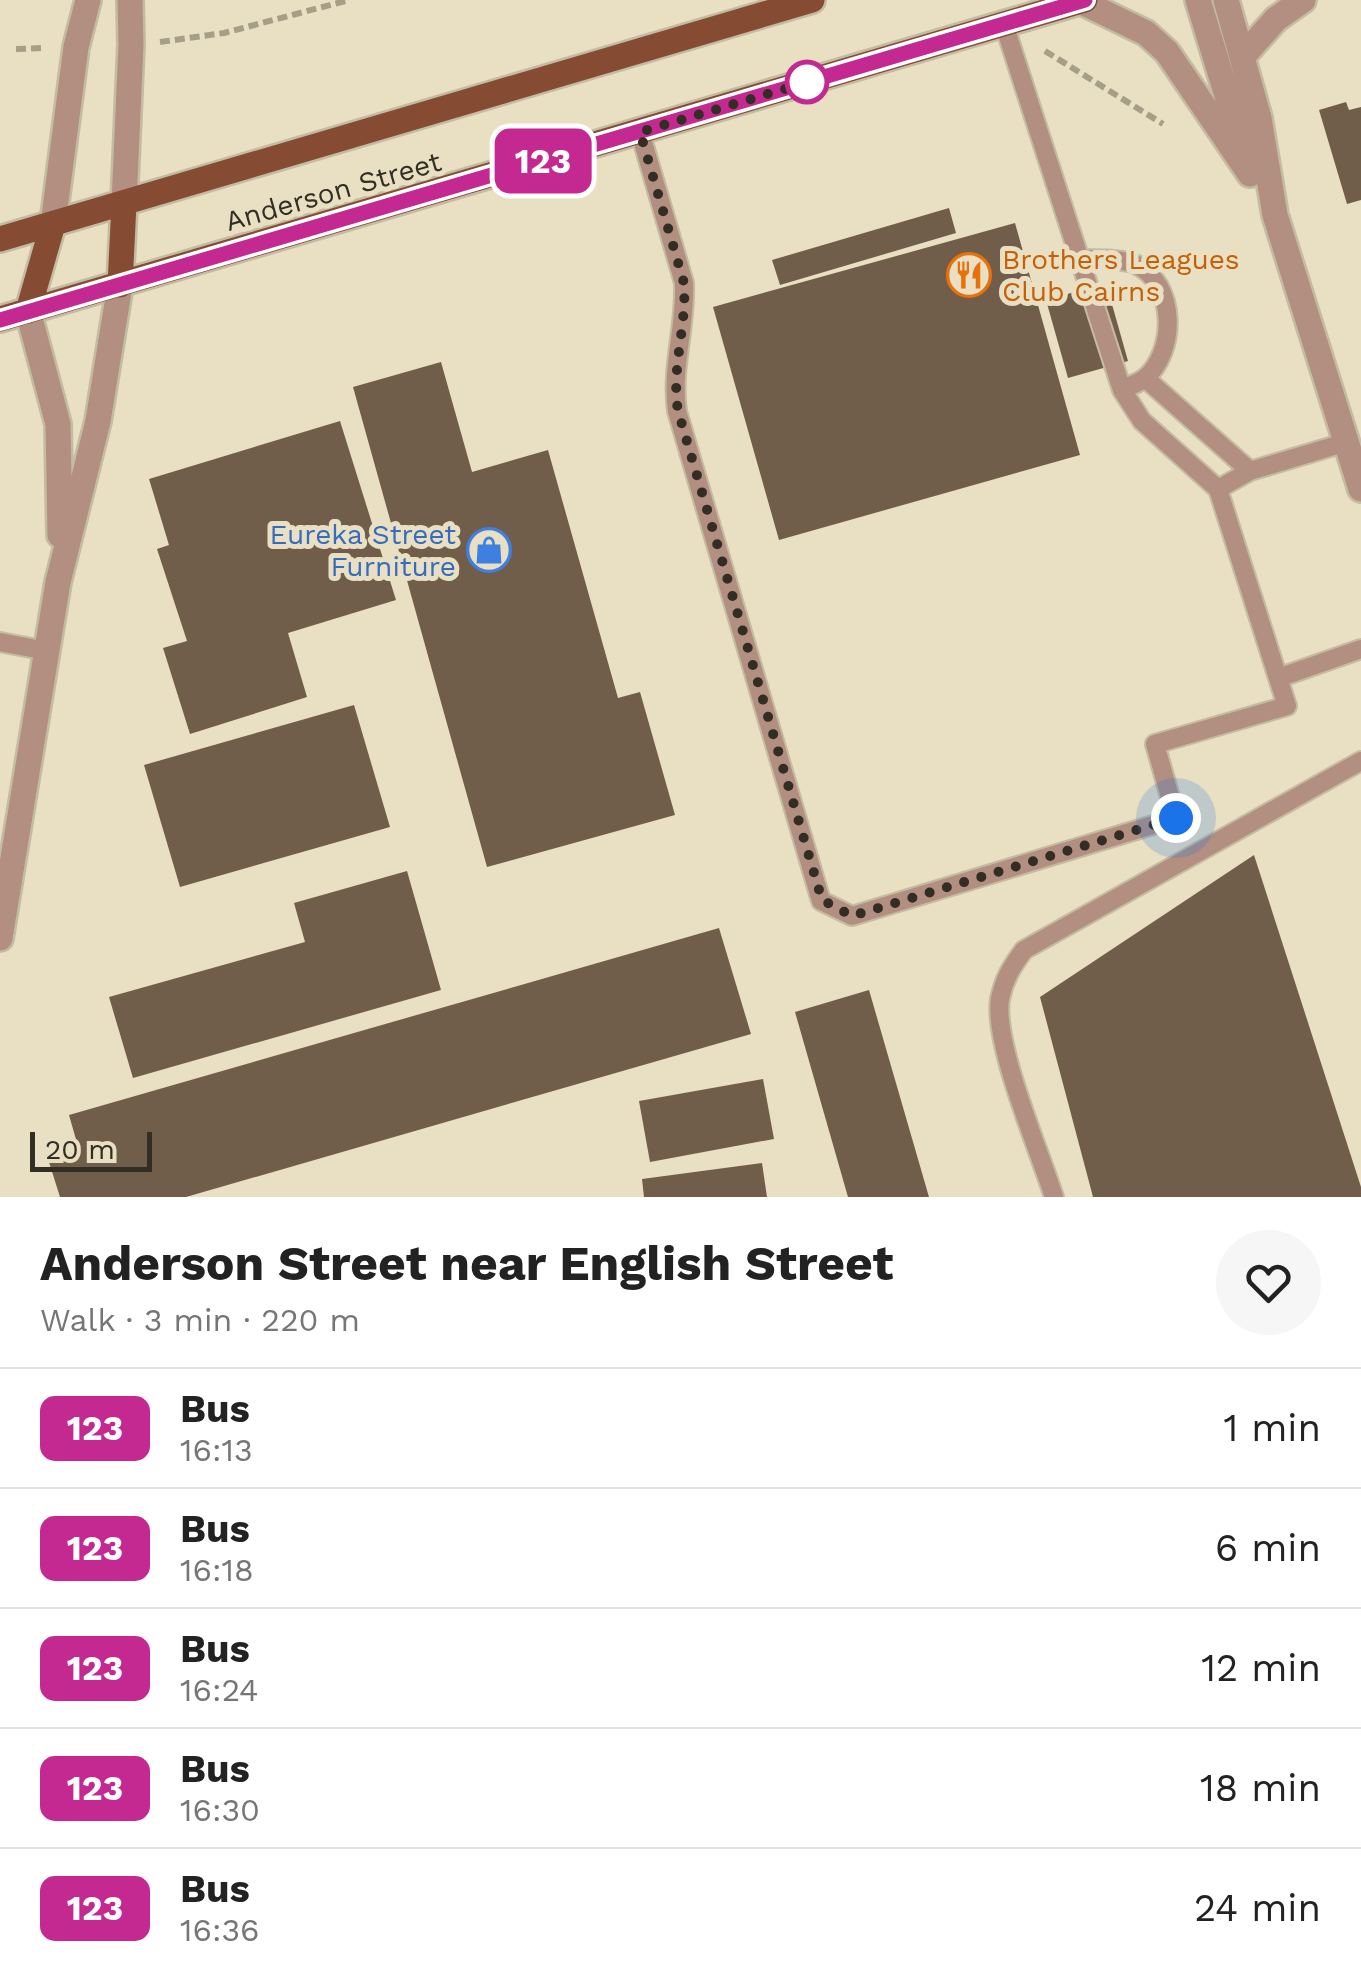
<!DOCTYPE html>
<html lang="en">
<head>
<meta charset="utf-8">
<style>
	:root { --surface:#fff; --page:#f6f6f6; --text:#222; --muted:#767676; --line:#e0e0e0 }
	body { margin:0; font-family:"Work Sans",sans-serif; background:var(--page); color:var(--text); height:100vh; display:flex; flex-direction:column; font-size:38px; white-space:nowrap }
	* { box-sizing:border-box; margin:0 }
	p { font-size:32px; color:var(--muted) }
	.icon { flex:none; width:55px; height:55px; fill:none; stroke:currentColor; stroke-width:2; stroke-linecap:round; stroke-linejoin:round }
	.map { position:relative; height:1197px; overflow:hidden }
	.details { display:flex; flex-direction:column; background:var(--surface); flex:1 }
	.details>* { flex:none }
	.badge { padding:0 20px; border-radius:15px; font-size:35px; line-height:65px }
	.scale { position:absolute; left:30px; bottom:25px; width:122px; box-sizing:border-box; padding-left:10px; border:5px solid #322e23; border-top:0; font-size:28px; line-height:35px; white-space:nowrap; color:#322e23; -webkit-text-stroke:8px #e9dfc2; paint-order:stroke }
	.you { position:absolute; width:50px; height:50px; margin:-25px; border:8px solid #fff; border-radius:50%; background:#1a73e8; box-shadow:0 0 0 15px #1a73e833 }
	.map>.badge { position:absolute; translate:-50% -50%; box-shadow:0 0 0 5px #fff }
	.round { display:grid; place-items:center; flex:none; width:105px; height:105px; border-radius:52px; background:var(--page) }
	.headline { display:flex; align-items:center; justify-content:space-between; height:170px; padding:0 40px }
	h1 { font-size:48px; font-weight:700; line-height:75px }
	ul { padding:0; list-style:none }
	li { display:flex; align-items:center; gap:30px; height:120px; padding:0 40px; border-top:2px solid var(--line) }
	li div { flex:1 }
	li b { display:block; font-size:38px }
	li em { font-style:normal }
	li .badge { min-width:110px; font-weight:700; text-align:center }
	.map>svg:first-child { display:block }
</style>
</head>
<body>
<div class="map">
<svg width="1361" height="1197" viewBox="0 0 1361 1197">
	<rect width="100%" height="100%" fill="#e9dfc2"/>
	<path fill="#715e4a" d="M 1346,102 L 1349,110 L 1361,107 L 1361,200 L 1347,204 L 1319,110 Z
		M 949,208 L 956,233 L 780,285 L 772,260 Z
		M 1015,223 L 1080,455 L 779,540 L 713,307 Z
		M 1106,283 L 1128,361 L 1068,378 L 1046,300 Z
		M 441,362 L 472,472 L 548,450 L 618,698 L 640,692 L 675,815 L 487,867 L 353,387 Z
		M 340,421 L 396,600 L 288,633 L 307,697 L 190,734 L 163,648 L 187,641 L 157,549 L 169,545 L 149,479 Z
		M 354,705 L 390,827 L 180,887 L 144,765 Z
		M 1254,855 L 1361,1187 L 1361,1197 L 1093,1197 L 1040,997 Z
		M 407,871 L 441,990 L 133,1078 L 109,997 L 305,942 L 294,903 Z
		M 719,928 L 751,1034 L 186,1197 L 60,1197 L 48,1159 L 79,1150 L 69,1115 Z
		M 869,990 L 929,1197 L 848,1197 L 795,1012 Z
		M 763,1079 L 774,1139 L 650,1162 L 639,1101 Z
		M 762,1163 L 767,1197 L 644,1197 L 642,1179 Z"/>
	<g fill="none" stroke-linecap="round" stroke-linejoin="round">
		<g stroke="#c4bca2" stroke-width="22">
			<path id="service" d="M 1004,24 L 1122,390 L 1142,421 L 1218,489 L 1250,471 L 1347,442
				M 640,132 L 684,283 C 686,327 671,367 677,411 L 821,901 L 852,916 L 1176,818 L 1155,744 L 1287,706 L 1278,678
				M 1080,259 C 1097,260 1119,258 1135,264 C 1177,283 1177,352 1144,379 C 1138,383 1129,386 1122,390
				M 1145,378 L 1250,471
				M 1218,489 L 1278,678 L 1361,649
				M 0,642 L 47,651
				M 1054,1197 C 1039,1150 993,1043 1000,999 C 1004,979 1012,966 1024,950 L 1361,761"/>
		</g>
		<g stroke="#c4bca2" stroke-width="30">
			<path id="minor" d="M 124,204 L 131,44 L 130,0
				M 53,224 L 76,47 L 88,0
				M 28,311 L 58,424 L 60,535
				M 0,938 L 58,582 L 98,421 L 120,285"/>
		</g>
		<g stroke="#c4bca2" stroke-width="30">
			<path id="tertiary" d="M 1198,0 L 1243,148
				M 1226,0 L 1259,118 L 1275,215 L 1361,489
				M 1080,1 L 1146,33 L 1167,52 L 1250,174
				M 1243,56 L 1276,19 L 1303,0"/>
		</g>
		<g stroke="#c4bca2" stroke-width="30">
			<path id="primary" d="M 0,239 L 812,0
				M 120,285 L 124,204
				M 28,311 L 53,224
				M 0,319 L 1085,0"/>
		</g>
		<path stroke="#a69f88" stroke-width="6" stroke-dasharray="10 5" stroke-linecap="butt" d="M 160,42 L 224,33 L 349,0
			M 16,49 L 43,48
			M 1045,51 L 1163,124"/>
		<use href="#service" stroke="#b28f81" stroke-width="18"/>
		<use href="#minor" stroke="#b28f81" stroke-width="25"/>
		<use href="#tertiary" stroke="#b28f81" stroke-width="25"/>
		<use href="#primary" stroke="#864c33" stroke-width="25"/>
	</g>
	<g fill="none" stroke-linecap="round" stroke-linejoin="round">
		<g stroke="#fff" stroke-width="22">
			<path id="line" d="M 0,320 L 1085,0"/>
		</g>
		<use href="#line" stroke="#c32990" stroke-width="15"/>
		<path stroke="#322e23" stroke-width="10" stroke-dasharray="0 18" d="M 807,82 L 822,78 L 640,132 L 684,283 C 687,327 671,367 678,411 L 822,900 L 852,916 L 1176,818"/>
	</g>
	<defs>
		<g id="restaurant-ring" transform="scale(2.25)"><circle r="9.5" fill="#e9dfc2" stroke="#e8710a" stroke-width="1.5"/><path d="M-5-6h1v4h1v-4h1v4h1v-4h1v5L-1.5 .5V6h-2V.5L-5-1ZM5-6V6H3V1.5H1.5Q1.5-4 5-6Z" fill="#e8710a"/></g>
		<g id="shop-ring" transform="scale(2.25)"><circle r="9.5" fill="#e9dfc2" stroke="#3f7fe0" stroke-width="1.5"/><path d="M-5-2.5h2.3a2.7 3.5 0 0 1 5.4 0H5L5.5 6h-11ZM-1.5-2.5h3a1.5 2.3 0 0 0-3 0Z" fill="#3f7fe0"/></g>
	</defs>
	<g fill-rule="evenodd">
		<use href="#restaurant-ring" x="969" y="275"/>
		<use href="#shop-ring" x="489" y="550"/>
	</g>
	<circle fill="#fff" stroke="#c32990" stroke-width="5" cx="807" cy="82" r="20"/>
	<g text-anchor="middle" stroke-width="10" stroke-linejoin="round" paint-order="stroke">
		<g font-size="28" fill="#322e23" stroke="#e9dfc2">
			<text transform="translate(333 191) rotate(-16)" y="10">Anderson Street</text>
		</g>
		<g font-size="28" fill="#c56008" stroke="#e9dfc2" text-anchor="start">
			<text x="1002" y="269">Brothers Leagues<tspan x="1002" dy="32">Club Cairns</tspan></text>
		</g>
		<g font-size="28" fill="#366cbe" stroke="#e9dfc2" text-anchor="end">
			<text x="456" y="544">Eureka Street<tspan x="456" dy="32">Furniture</tspan></text>
		</g>
	</g>
</svg>
<div class="scale">20 m</div>
<div class="you" style="left:1176px;top:818px"></div>
<b class="badge" style="left:543px;top:161px;background:#c32990;color:#fff">123</b>
</div>
<section class="details">
<div class="headline"><div><h1>Anderson Street near English Street</h1><p>Walk · 3 min · 220 m</p></div><a class="round"><svg class="icon" aria-label="heart" viewBox="0 0 24 24"><path d="M12 20l-8-8c-3-5 5-10 8-4 3-6 11-1 8 4z"/></svg></a></div>
<ul>
<li><span class="badge" style="background:#c32990;color:#fff">123</span><div><b>Bus</b><p>16:13</p></div><em>1 min</em></li>
<li><span class="badge" style="background:#c32990;color:#fff">123</span><div><b>Bus</b><p>16:18</p></div><em>6 min</em></li>
<li><span class="badge" style="background:#c32990;color:#fff">123</span><div><b>Bus</b><p>16:24</p></div><em>12 min</em></li>
<li><span class="badge" style="background:#c32990;color:#fff">123</span><div><b>Bus</b><p>16:30</p></div><em>18 min</em></li>
<li><span class="badge" style="background:#c32990;color:#fff">123</span><div><b>Bus</b><p>16:36</p></div><em>24 min</em></li>
</ul>
</section>
</body>
</html>
